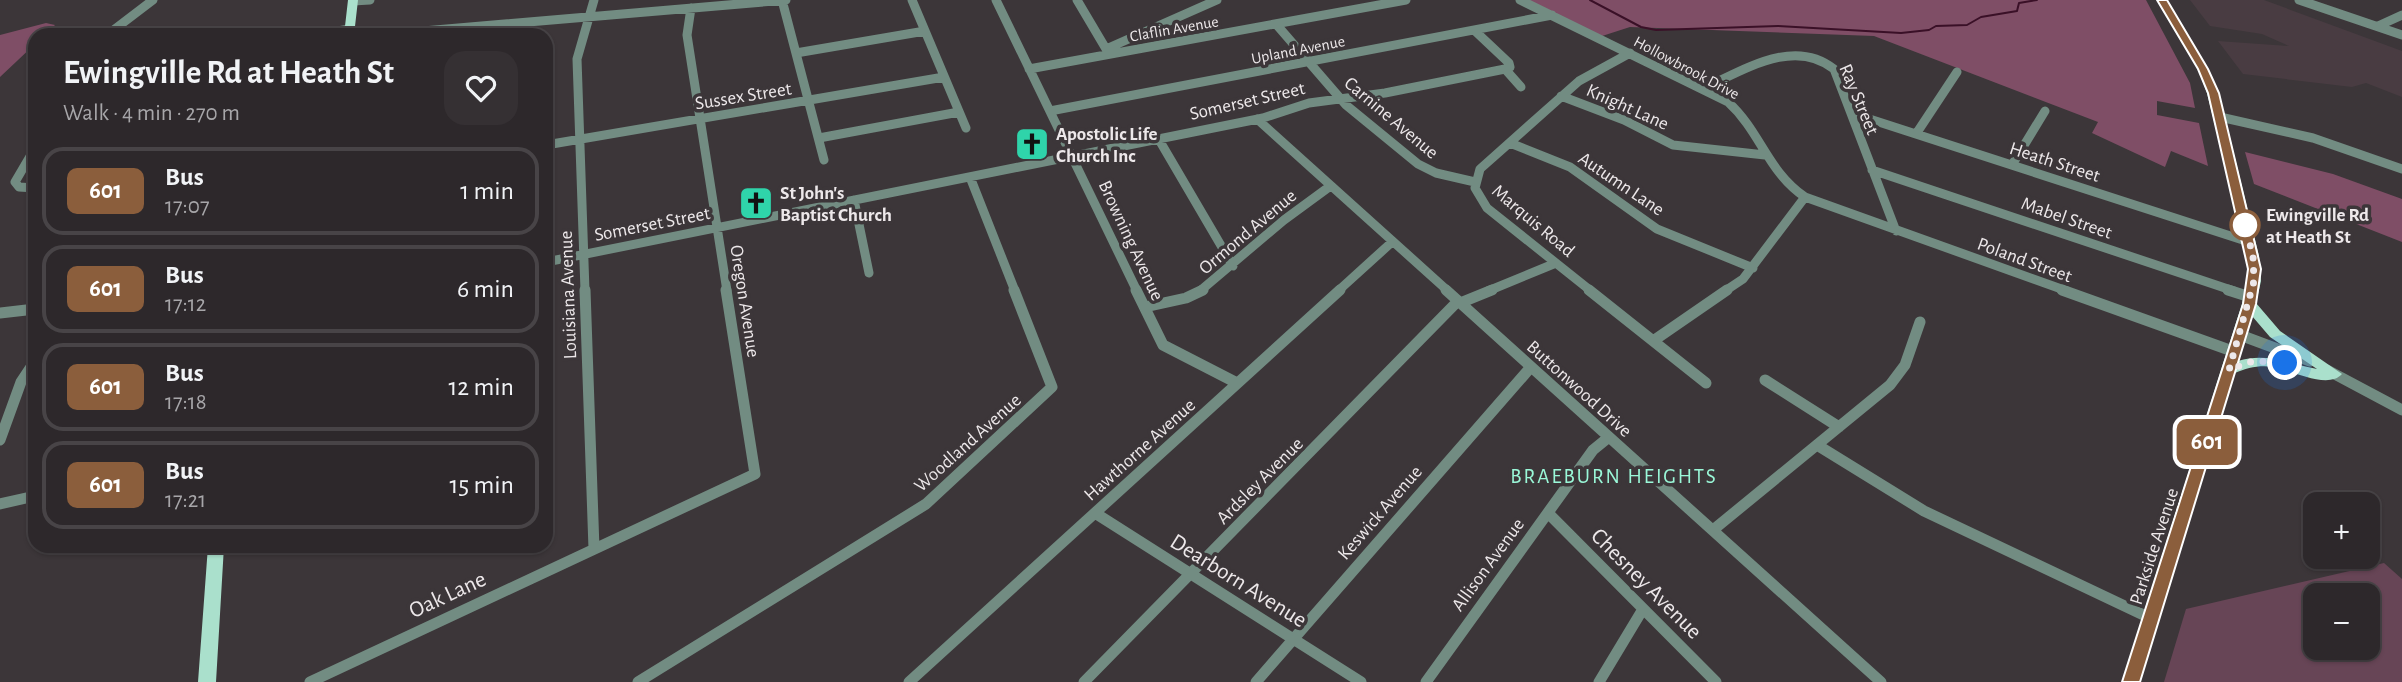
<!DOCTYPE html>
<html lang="en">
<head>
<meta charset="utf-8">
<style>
	:root { --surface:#2d282b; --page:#353033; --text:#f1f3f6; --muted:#a7a6a9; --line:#484447 }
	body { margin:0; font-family:"Alegreya Sans",sans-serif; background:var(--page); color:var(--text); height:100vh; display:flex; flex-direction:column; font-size:26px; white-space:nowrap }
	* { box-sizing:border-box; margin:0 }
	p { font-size:23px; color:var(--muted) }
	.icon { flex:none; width:38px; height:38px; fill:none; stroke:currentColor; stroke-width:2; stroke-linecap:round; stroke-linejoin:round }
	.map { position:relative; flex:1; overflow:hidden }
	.panel { position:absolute; left:28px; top:28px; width:525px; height:525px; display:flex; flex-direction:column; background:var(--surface); border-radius:21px; box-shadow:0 2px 5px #0004,0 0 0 2px var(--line) }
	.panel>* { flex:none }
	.badge { padding:0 14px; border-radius:10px; font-size:24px; line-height:46px }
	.tools { position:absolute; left:2303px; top:492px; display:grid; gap:14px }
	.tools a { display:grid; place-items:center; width:77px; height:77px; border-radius:14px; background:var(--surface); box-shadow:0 2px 5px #0004,0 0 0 2px var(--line); font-size:35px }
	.you { position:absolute; width:35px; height:35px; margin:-18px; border:5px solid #fff; border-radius:50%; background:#1a73e8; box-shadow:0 0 0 10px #1a73e833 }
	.map>.badge { position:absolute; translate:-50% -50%; box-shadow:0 0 0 4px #fff }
	.round { display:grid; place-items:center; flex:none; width:74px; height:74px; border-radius:21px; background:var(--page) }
	.headline { display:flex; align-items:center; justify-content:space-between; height:119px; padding:0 35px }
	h1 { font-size:33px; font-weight:700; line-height:52px }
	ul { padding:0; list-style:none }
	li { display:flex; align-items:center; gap:21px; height:88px; margin:0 14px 10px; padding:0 21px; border:4px solid var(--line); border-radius:21px }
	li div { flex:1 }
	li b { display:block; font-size:26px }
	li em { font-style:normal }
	li .badge { min-width:77px; font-weight:700; text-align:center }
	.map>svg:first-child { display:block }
</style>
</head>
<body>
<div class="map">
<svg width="2402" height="682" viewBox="0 0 2402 682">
	<rect width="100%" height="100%" fill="#3c3639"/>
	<path fill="#493c42" d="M 2190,0 L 2264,0 L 2402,51 L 2402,97 L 2366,83 L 2352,87 L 2243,74 L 2218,41 L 2289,46 L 2262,34 L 2210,26 Z"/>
	<path fill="#674556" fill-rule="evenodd" d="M 2384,563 L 2402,579 L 2402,682 L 2164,682 L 2186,609 ZM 2315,595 L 2368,595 L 2368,648 L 2315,648 Z"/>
	<path fill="#7f4e66" d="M 1521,0 L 2146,0 L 2190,83 L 2195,108 L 2157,101 L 2157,115 L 2199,123 L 2208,166 L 2171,151 L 2165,167 L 2092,133 L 2098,122 L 1874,36 L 1630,27 L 1599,37 Z
		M 46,23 L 55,25 L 45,35 L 35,35 L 35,44 L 0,77 L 0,35 Z
		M 2245,152 L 2333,174 L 2402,199 L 2402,242 L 2254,184 Z"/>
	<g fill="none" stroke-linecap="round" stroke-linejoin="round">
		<path stroke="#3a1027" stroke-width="2" d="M 1590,0 L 1641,27 L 1656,30 L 1778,26 L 1901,33 L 1929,30 L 1936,26 L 1967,25 L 1981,17 L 2017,11 L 2019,3 L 2037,0"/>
		<path stroke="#728c82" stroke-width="9" d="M 782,0 L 824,160
			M 912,0 L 966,128
			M 996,0 L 1137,291
			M 1077,0 L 1109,54
			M 1520,0 L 1728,102 C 1761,132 1767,171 1805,197 L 2067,291
			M 2299,0 L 2402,35
			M 353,1 L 370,0
			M 691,8 L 687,35 L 727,291
			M 1276,24 L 1346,105 L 1418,164 L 1436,173 L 1475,182
			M 2378,26 L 2402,15
			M 1474,30 L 1509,63 L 1510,67 L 1505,69
			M 107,35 L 153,0
			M 316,35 L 349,29
			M 377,35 L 786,0
			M 1106,49 L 1217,0
			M 796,53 L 925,31
			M 1029,69 L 1406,0
			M 1505,69 L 1521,87
			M 1704,88 C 1744,70 1794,37 1834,69 L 1896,231
			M 1561,96 L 1624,120 L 1673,145 L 1765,155
			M 1050,111 L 1552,15
			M 1851,113 L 2249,242
			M 2220,117 L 2313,138 L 2402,169
			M 1257,119 L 1448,291
			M 1916,134 L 1957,72
			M 819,138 L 959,112
			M 1158,138 L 1233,266
			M 1510,143 L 1570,167 L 1657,229 L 1753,268
			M 546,145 L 944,77
			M 35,148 L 15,182 L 19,187 L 35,188
			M 2012,165 L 2045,111
			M 1872,170 L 2234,291
			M 970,177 L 1015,291
			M 854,200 L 869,273
			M 546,262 L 1263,118 L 1309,103 L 1385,93 L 1505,69
			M 585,291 L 577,59 L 594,0
			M 1200,291 L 1284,220 L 1329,187
			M 1338,291 L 1392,242
			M 1488,291 L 1556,263
			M 1591,291 L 1487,208 L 1475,188 L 1480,169 L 1579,81 L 1630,53
			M 1725,291 L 1743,279 L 1805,197"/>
		<path stroke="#728c82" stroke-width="11" d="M 585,290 L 594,549
			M 1136,290 L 1163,345 L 1237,383
			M 1446,290 L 1881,682
			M 1589,290 L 1706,383
			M 2062,290 L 2235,352
			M 2228,290 L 2250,297
			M 1460,303 L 1492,290
			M 1145,307 L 1186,298 L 1203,290
			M 0,313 L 35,309
			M 2240,335 L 2310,361
			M 1653,341 L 1727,290
			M 2327,370 L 2402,410
			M 1765,380 L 1839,427
			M 0,440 L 21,382 L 35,361
			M 1817,445 L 1924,511 L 2152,619
			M 0,504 L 35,496
			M 1095,513 L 1361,682
			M 1548,513 L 1716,682
			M 1713,530 L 1890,385 L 1905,365 L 1920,322
			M 310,682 L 755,474 L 726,290
			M 638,682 L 926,504 L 1052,387 L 1014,290
			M 909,682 L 1340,290
			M 1084,682 L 1458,301
			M 1256,682 L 1531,367
			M 1426,682 L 1593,450 L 1609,437
			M 1599,682 L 1643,609"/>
		<path fill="#aae0cc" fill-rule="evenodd" d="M 348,0 L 358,0 L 354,35 L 344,35 Z
			M 2157,0 L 2167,0 L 2208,69 L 2219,93 L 2259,256 L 2261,281 L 2256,303 L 2280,331 L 2342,374 C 2328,390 2291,370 2273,367 C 2259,365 2247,368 2235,373 L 2140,682 L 2122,682 L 2242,304 L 2247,281 L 2247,256 L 2207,93 L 2198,69 ZM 2252,316 L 2270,337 L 2317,369 C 2289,364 2267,352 2238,361 Z
			M 208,546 L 224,546 L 216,682 L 198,682 Z"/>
	</g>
	<path fill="#8b5e3c" stroke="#fff" stroke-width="2" d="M 2157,0 L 2167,0 L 2208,69 L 2219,93 L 2261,269 L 2256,304 L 2140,682 L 2122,682 L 2243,304 L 2248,269 L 2208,93 L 2198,69 Z"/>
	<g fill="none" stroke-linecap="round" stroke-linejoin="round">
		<path stroke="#ede8ea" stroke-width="7" stroke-dasharray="0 12.6" d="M 2245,225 L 2243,217 L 2253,256 L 2254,281 L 2229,370 L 2253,361 L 2285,363"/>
	</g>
	<defs>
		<g id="church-square" transform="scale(1.75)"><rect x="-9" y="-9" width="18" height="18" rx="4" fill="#2fd4aa" stroke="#3c3639"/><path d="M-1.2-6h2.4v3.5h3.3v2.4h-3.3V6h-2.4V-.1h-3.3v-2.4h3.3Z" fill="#111"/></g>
	</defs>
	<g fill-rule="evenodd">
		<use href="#church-square" x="1032" y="144"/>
		<use href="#church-square" x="756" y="203"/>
	</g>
	<circle fill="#fff" stroke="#8b5e3c" stroke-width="3.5" cx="2245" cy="225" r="14"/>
	<g text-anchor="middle" stroke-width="7" stroke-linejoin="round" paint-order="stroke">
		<g font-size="16" fill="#ede8ea" stroke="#3c3639">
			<text transform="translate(1174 28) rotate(-10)" y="6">Claflin Avenue</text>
			<text transform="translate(1298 49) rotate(-11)" y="6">Upland Avenue</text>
			<text transform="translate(1687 67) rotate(28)" y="6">Hollowbrook Drive</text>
		</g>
		<g font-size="19" fill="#ede8ea" stroke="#3c3639">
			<text transform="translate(743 95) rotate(-9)" y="7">Sussex Street</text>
			<text transform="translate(1860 99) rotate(67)" y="7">Ray Street</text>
			<text transform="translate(1247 100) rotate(-13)" y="7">Somerset Street</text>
			<text transform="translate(1628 106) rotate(24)" y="7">Knight Lane</text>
			<text transform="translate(1392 117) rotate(40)" y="7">Carnine Avenue</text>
			<text transform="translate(2055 161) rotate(18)" y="7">Heath Street</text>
			<text transform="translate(1622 183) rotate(34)" y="7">Autumn Lane</text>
			<text transform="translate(2067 217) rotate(19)" y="7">Mabel Street</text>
			<text transform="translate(1534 220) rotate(40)" y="7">Marquis Road</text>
			<text transform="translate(652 223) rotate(-11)" y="7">Somerset Street</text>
			<text transform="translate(1247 231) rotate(-40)" y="7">Ormond Avenue</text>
			<text transform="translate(1132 240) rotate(65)" y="7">Browning Avenue</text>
			<text transform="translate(2025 259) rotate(20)" y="7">Poland Street</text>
			<text transform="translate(567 295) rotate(-92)" y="7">Louisiana Avenue</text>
			<text transform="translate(746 301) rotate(81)" y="7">Oregon Avenue</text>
			<text transform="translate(1580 388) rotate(42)" y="7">Buttonwood Drive</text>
			<text transform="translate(967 442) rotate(-42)" y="7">Woodland Avenue</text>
			<text transform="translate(1139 449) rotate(-42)" y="7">Hawthorne Avenue</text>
			<text transform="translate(1259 480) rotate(-45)" y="7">Ardsley Avenue</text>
			<text transform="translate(1379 512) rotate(-49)" y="7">Keswick Avenue</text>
			<text transform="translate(2153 546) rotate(-72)" y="7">Parkside Avenue</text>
			<text transform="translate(1487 564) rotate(-54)" y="7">Allison Avenue</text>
		</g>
		<g font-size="19" font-weight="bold" fill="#ede8ea" stroke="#3c3639" text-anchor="start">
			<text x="1056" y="140">Apostolic Life<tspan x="1056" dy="22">Church Inc</tspan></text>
			<text x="780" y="199">St John's<tspan x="780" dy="22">Baptist Church</tspan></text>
		</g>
		<g font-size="19" font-weight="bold" fill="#ede8ea" stroke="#3c3639" text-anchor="start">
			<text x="2266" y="221">Ewingville Rd<tspan x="2266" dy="22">at Heath St</tspan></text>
		</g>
		<g font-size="21" letter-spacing="2" fill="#9af8d8" stroke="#3c3639">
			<text x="1614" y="483">BRAEBURN HEIGHTS</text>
		</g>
		<g font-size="23" fill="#ede8ea" stroke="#3c3639">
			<text transform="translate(1239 580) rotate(32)" y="8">Dearborn Avenue</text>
			<text transform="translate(1647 583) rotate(45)" y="8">Chesney Avenue</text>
			<text transform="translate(447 594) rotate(-25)" y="8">Oak Lane</text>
		</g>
	</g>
</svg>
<div class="tools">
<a>+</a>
<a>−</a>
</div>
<div class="you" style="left:2285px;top:363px"></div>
<b class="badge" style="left:2207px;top:442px;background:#8b5e3c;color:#fff">601</b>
<section class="panel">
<div class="headline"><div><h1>Ewingville Rd at Heath St</h1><p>Walk · 4 min · 270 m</p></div><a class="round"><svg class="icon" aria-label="heart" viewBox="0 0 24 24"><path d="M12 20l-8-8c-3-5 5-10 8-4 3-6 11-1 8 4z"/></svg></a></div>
<ul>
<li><span class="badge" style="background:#8b5e3c;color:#fff">601</span><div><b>Bus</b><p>17:07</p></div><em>1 min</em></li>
<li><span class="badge" style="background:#8b5e3c;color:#fff">601</span><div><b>Bus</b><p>17:12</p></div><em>6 min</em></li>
<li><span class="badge" style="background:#8b5e3c;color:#fff">601</span><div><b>Bus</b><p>17:18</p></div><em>12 min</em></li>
<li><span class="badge" style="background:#8b5e3c;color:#fff">601</span><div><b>Bus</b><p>17:21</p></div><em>15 min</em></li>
</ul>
</section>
</div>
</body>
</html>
